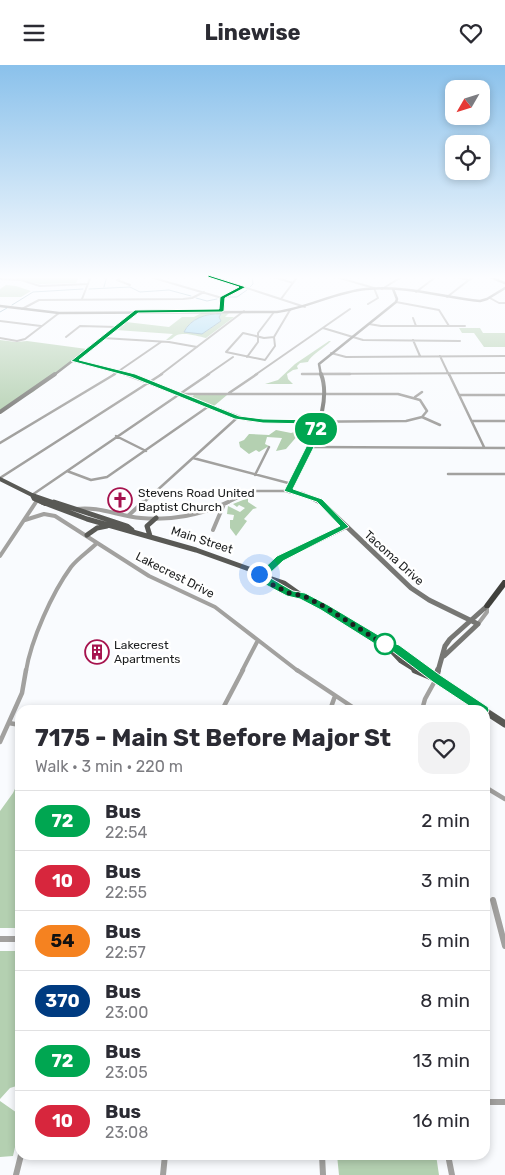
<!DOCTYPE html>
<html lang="en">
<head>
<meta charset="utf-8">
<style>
	:root { --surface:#fff; --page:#f2f2f3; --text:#2b2b33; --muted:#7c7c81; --line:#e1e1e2 }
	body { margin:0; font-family:Rubik,sans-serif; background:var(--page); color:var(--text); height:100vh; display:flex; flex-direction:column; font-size:19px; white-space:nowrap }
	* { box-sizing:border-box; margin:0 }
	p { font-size:16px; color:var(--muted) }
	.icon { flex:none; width:28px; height:28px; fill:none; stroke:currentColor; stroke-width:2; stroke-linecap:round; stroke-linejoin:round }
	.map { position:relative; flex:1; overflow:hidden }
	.sheet { position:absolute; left:15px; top:640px; width:475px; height:455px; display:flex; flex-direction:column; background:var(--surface); border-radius:15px; box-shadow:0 2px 8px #0003 }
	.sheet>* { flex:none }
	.badge { padding:0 10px; border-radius:16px; font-size:18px; line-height:32px }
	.needle { width:32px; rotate:231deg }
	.buttons { position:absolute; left:445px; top:15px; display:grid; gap:10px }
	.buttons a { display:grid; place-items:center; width:45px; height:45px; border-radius:10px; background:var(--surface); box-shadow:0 2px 8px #0003; font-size:25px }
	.you { position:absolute; width:25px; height:25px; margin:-12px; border:4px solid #fff; border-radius:50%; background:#1a73e8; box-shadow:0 0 0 8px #1a73e833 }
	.map>.badge { position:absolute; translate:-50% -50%; box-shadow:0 0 0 2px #fff }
	.round { display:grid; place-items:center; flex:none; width:52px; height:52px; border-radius:15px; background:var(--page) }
	.overview { display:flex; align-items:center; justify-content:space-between; height:85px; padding:0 20px }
	h1 { font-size:24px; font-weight:700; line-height:38px }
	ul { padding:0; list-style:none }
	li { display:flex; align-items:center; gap:15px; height:60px; padding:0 20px; border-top:1px solid var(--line) }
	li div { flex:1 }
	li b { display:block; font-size:19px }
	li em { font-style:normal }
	li .badge { min-width:55px; font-weight:700; text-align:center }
	header { display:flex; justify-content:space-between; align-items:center; height:65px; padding:0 20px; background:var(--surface); font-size:22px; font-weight:700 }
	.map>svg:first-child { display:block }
</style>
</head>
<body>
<header><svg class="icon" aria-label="menu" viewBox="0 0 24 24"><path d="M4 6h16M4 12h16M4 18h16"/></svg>Linewise<svg class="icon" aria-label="heart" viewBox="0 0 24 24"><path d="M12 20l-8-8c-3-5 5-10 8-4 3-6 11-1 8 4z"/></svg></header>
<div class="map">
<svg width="505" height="1110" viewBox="0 0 505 1110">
	<rect width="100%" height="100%" fill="#f9fbfe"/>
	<path fill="#b4d0b1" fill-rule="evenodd" d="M 19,211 L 76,211 L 79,212 L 76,218 L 40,219 L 15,214 Z
		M 6,220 L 16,221 L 31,226 L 21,232 L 0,232 L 0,224 Z
		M 203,247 L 230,247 L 225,252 L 234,252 L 206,273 C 198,271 185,267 177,270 C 172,273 172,275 166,275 L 173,269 L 116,265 L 126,257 L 169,262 L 182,252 L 194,252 ZM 216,248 L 221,256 L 204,268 L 184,267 C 189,255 203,250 216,248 Z
		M 459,263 L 480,263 L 483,268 L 505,268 L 505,282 L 484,282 L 474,268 L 462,268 Z
		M 0,275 L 16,277 L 27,276 L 87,284 L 33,327 L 0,345 Z
		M 329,276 L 331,276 C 325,282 310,291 308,297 L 300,298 L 297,301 L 298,304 L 293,305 L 287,309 L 288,314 L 293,319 L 265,319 L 278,315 L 295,299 Z
		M 227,330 L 214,341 L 192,332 L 194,330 Z
		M 276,365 L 291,368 L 298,366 L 299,369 L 286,384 L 276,386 L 282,373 L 267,372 L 265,379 L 269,381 L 259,387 L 256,385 L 249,389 L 240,382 L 239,377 L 244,375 L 249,369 L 269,370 Z
		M 248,433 L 248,437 L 257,443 L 253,444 L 244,454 L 247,456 L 236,471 L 230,463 L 230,455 L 233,455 L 234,450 L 227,449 L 228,441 L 240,447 L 245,443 L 239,440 L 237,442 L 233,439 Z
		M 20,713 L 20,863 L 0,863 L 0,746 L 13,728 Z
		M 0,886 L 20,886 L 20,1020 L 10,1023 L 0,1034 Z
		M 0,1036 L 20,1050 L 20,1060 L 13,1091 L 0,1092 Z
		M 337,1090 L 436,1090 L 439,1110 L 339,1110 Z"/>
	<path fill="#9ed5f0" stroke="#779eb1" d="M 221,249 L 219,252 L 221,256 L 202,269 L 184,267 C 190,254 206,248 221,249 Z"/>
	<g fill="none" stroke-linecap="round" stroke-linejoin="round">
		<path stroke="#779eb1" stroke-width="1" d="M 104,222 L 107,211
			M 250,222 L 253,219 L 252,211
			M 89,224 L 130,222 L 140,227 L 169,225 L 191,231
			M 226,232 L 237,232 L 247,225
			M 196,233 L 207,236 L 217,234
			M 12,240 L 33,227 L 83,224
			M 0,247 L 7,243"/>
		<path stroke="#a2a19f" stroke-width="2" d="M 123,211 L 117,215 L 130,220
			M 147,211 L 222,233
			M 210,211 L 305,242
			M 271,211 L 293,218
			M 333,211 L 374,223 L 378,233 L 368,239
			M 453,211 L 469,215
			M 0,214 L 21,215 L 40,221 L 88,219
			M 221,215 L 229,211
			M 382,224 L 403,211
			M 416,227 L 437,211
			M 447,232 L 474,211
			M 222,233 L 243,222
			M 222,233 L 222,246
			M 490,233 L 499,238 L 505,238
			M 82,234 L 91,211
			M 281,234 L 298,211
			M 396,237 L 439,245 L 449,261
			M 22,244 L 39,235 L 183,234 L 192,233 L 204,227
			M 413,253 L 416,261
			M 0,256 L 41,261
			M 369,259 L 381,261 L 465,261
			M 323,263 L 363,275 L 460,276
			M 243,268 L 264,273 L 274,272 L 275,281 L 265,295 L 226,287 Z
			M 66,272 L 80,261 L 117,262
			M 274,272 L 290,245
			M 0,273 L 17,276 L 25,274 L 59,248
			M 103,273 L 169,277 L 197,282
			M 413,275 L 420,291
			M 331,288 L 346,292 L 505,291
			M 440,291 L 449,310
			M 247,292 L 258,277 L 258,268 L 274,247
			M 74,296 L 129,310
			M 302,309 L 505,308
			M 113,310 L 161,277
			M 160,310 L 244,246
			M 207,310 L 233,292
			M 255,310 L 350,244"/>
		<path stroke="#a2a19f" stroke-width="2.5" d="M 124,309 L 248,355 L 280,357 L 406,356 L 422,352 L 427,346 L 420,335 L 398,329 L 180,329
			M 302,309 L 350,309
			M 449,309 L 484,382
			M 229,328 L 257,309
			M 459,330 L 505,330
			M 415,332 L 422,327
			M 422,352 L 440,360
			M 472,356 L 505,356
			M 116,371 L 146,386
			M 0,378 L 115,309
			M 310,382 L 505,383
			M 193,393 L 292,419
			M 67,406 L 91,415 L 107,412 L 209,341
			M 448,409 L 505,409
			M 255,410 L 269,382
			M 0,413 L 162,309
			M 32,430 L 209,309
			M 35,439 L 36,435
			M 142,439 L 238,352
			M 225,439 L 252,426 L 288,426"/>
		<path stroke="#a2a19f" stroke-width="4" d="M 76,444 C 99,441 118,451 141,453 C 170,456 202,450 228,437
			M 128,451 L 143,437
			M 25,455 L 44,449 L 55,451 L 149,511 L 215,542 L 298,606
			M 213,465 L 224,439
			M 0,491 L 36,437
			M 478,559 L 487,547 L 487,541
			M 26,606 C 31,575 52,528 71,502 C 78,493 89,486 97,478
			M 242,606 L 257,577"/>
		<path stroke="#a2a19f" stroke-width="4.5" d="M 297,605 L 357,645
			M 222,645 L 243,605
			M 330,645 L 335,631
			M 422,645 L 425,634 L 436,614
			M 9,658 L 20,660
			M 0,677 L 22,628 L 26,605
			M 485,722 L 505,734"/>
		<path stroke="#a2a19f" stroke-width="6" d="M 493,835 L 505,881
			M 0,874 L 20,874
			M 485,1037 L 505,1037
			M 322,1090 L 323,1110
			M 448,1090 L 452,1110
			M 16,1110 L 21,1090
			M 163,1110 L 165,1090"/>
		<path stroke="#777774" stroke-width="2.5" d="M 488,211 L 505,218
			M 0,213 L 4,211
			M 0,241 L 59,248 L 277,247 C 308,243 335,227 366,224 C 404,220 442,232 480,236 L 487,234 L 505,223
			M 54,310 L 136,247
			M 321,310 L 319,299 L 396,237 L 397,234 L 393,224"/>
		<path stroke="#777774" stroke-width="4" d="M 321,309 C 334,342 304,397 288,426 L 303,429 L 323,439
			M 0,347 L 55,309"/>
		<path stroke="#777774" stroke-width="5" d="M 321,437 L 411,523 L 429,535 L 478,559 L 444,591
			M 261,511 L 280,494 L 345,462
			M 438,606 L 445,581 L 450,574 L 487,541"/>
		<path stroke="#777774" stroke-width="6" d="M 436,614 L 438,605"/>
		<path stroke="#595955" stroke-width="4" d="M 0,414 L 32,430 L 58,439
			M 32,430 L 34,434 L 45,439"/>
		<path stroke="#595955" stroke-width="5" d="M 42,437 L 87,454 L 196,485 L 249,504 L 291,529 L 302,530 L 325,542 L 387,581 L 395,583 L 426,606
			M 54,437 L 127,461 L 132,465
			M 87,470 L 97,463 L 107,461
			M 150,471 L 147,461 L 156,453
			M 263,511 L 284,518 L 301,530
			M 387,581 L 401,596 L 417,606"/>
		<path stroke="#595955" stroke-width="7" d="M 415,605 L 434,613
			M 424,605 L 484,645
			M 485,646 L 505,659"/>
		<path fill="#40403c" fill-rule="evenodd" d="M 503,515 L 505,515 L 505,522 L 489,543 L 485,543 L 484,541 L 485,539 Z"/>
	</g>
	<linearGradient id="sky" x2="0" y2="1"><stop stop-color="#8ac1eb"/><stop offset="0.58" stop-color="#fcfdff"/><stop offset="1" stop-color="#fcfdff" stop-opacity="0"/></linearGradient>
	<rect width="505" height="366" fill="url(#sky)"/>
	<path fill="#00a651" stroke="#fff" d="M 208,210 L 246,222 L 225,233 L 224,246 L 222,247 L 138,248 L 79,295 L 135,309 L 239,351 L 263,354 L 320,355 L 314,382 L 293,424 L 322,434 L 349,462 L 283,496 L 267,511 L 293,526 L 305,528 L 328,540 L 390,577 L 399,580 L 440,610 L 488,642 L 489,645 L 488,648 L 480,648 L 433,617 L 392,586 L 383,584 L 321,545 L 300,534 L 287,531 L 266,520 L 258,513 L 258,509 L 277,491 L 340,461 L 317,437 L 284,426 L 306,382 L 313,359 L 263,358 L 235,354 L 131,312 L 71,296 L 135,245 L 219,244 L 220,232 L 239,222 L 208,212 Z"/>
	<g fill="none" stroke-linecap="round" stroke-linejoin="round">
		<path stroke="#1c1e1f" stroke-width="5" stroke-dasharray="0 9" d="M 259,509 L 269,518 L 291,529 L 302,530 L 325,542 L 387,581 L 385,579"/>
	</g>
	<defs>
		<g id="church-ring" transform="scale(1.25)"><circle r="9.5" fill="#fff" stroke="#a6134e" stroke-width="1.5"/><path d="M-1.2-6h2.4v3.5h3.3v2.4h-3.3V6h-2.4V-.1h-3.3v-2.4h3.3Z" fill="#a6134e"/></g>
		<g id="building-ring" transform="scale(1.25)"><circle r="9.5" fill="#fff" stroke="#a6134e" stroke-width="1.5"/><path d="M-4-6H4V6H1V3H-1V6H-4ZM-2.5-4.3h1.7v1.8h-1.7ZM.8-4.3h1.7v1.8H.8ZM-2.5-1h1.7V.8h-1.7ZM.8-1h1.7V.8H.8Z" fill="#a6134e"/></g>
	</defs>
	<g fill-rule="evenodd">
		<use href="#church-ring" x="120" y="435"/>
		<use href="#building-ring" x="97" y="587"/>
	</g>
	<circle fill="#fff" stroke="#00a651" stroke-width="2.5" cx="385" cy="579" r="10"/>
	<g text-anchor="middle" stroke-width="5" stroke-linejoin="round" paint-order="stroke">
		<g font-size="12" fill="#1c1e1f" stroke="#fff" text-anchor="start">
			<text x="138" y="432">Stevens Road United<tspan x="138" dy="14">Baptist Church</tspan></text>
			<text x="114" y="584">Lakecrest<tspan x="114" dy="14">Apartments</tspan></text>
		</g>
		<g font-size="12" fill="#1c1e1f" stroke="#fff">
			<text transform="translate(202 475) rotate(18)" y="4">Main Street</text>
			<text transform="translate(394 493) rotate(42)" y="4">Tacoma Drive</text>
			<text transform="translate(175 510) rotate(27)" y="4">Lakecrest Drive</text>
		</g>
	</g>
</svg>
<div class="buttons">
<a><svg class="needle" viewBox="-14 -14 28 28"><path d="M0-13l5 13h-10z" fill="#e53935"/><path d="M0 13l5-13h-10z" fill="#7c7c81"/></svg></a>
<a><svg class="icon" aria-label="locate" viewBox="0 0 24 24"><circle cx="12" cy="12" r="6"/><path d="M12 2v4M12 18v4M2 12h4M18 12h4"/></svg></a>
</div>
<div class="you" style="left:259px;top:509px"></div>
<b class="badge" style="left:316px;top:364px;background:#00a651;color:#fff">72</b>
<section class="sheet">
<div class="overview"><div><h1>7175 - Main St Before Major St</h1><p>Walk · 3 min · 220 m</p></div><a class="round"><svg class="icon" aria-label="heart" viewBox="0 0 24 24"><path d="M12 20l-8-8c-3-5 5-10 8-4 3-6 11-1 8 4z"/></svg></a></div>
<ul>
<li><span class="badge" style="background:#00a651;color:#fff">72</span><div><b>Bus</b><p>22:54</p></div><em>2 min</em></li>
<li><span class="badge" style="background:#d7263d;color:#fff">10</span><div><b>Bus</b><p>22:55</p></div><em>3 min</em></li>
<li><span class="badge" style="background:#f58220;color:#111">54</span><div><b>Bus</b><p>22:57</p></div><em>5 min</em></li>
<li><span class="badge" style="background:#003b80;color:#fff">370</span><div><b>Bus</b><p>23:00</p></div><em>8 min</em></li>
<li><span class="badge" style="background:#00a651;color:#fff">72</span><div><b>Bus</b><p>23:05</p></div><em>13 min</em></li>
<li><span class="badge" style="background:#d7263d;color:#fff">10</span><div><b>Bus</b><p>23:08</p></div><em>16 min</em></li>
</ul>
</section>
</div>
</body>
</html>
